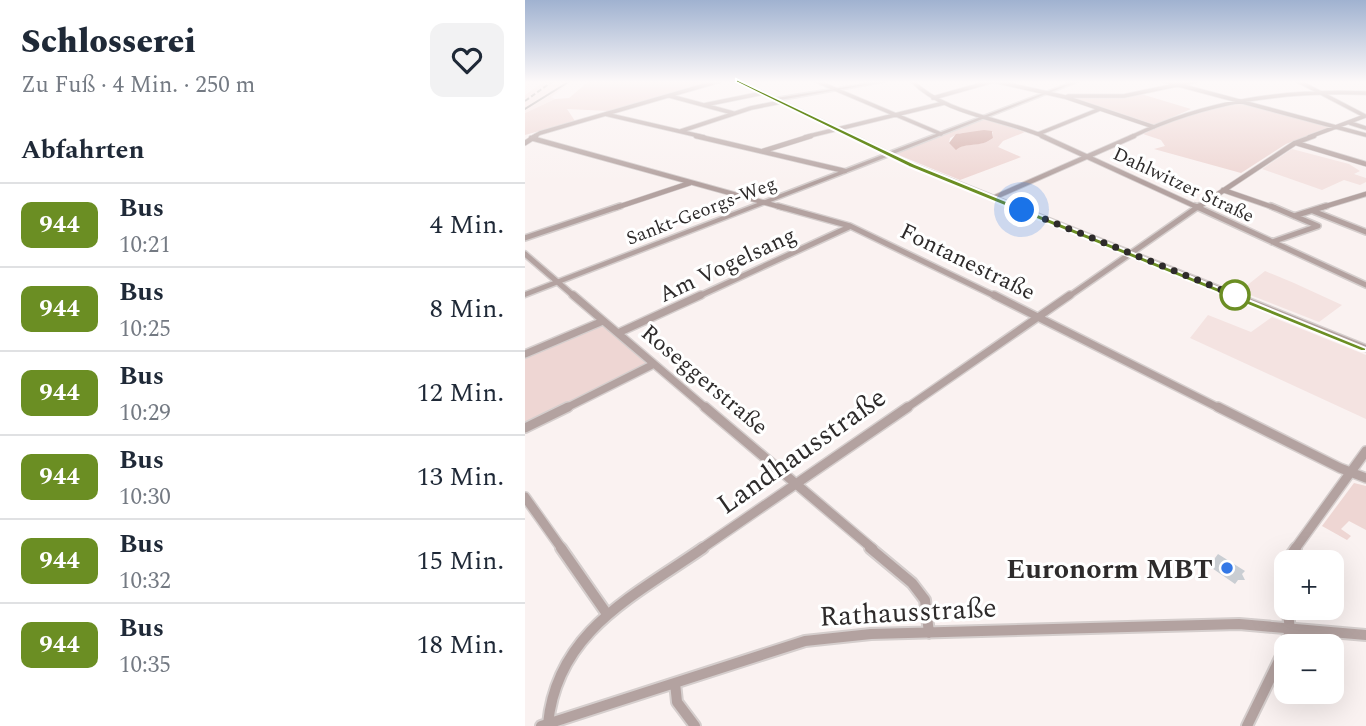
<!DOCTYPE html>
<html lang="de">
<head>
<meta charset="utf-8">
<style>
	:root { --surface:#fff; --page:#f2f2f3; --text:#1f2937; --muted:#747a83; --line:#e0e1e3 }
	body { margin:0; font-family:Spectral,serif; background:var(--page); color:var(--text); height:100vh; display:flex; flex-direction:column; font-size:26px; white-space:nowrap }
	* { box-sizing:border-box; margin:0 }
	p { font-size:23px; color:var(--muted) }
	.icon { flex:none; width:38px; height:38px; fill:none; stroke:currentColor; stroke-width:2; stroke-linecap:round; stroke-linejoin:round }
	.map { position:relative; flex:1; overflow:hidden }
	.drawer { display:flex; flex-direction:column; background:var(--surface); width:525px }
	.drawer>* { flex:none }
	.badge { padding:0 14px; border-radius:10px; font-size:24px; line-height:46px }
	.controls { position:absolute; left:749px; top:550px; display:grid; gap:14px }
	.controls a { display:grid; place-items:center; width:70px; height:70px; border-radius:14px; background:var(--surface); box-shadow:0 7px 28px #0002; font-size:35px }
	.you { position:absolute; width:35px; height:35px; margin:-18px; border:5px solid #fff; border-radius:50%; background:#1a73e8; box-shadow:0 0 0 10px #1a73e833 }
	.map>.badge { position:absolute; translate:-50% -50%; box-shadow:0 0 0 4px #fff }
	h2 { padding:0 21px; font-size:26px; line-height:63px }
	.round { display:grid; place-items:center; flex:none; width:74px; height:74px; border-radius:14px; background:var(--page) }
	.headline { display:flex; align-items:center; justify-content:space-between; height:119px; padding:0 21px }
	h1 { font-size:33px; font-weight:800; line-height:52px }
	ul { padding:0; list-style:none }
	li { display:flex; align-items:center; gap:21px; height:84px; padding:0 21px; border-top:2px solid var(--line) }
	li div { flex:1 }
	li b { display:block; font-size:26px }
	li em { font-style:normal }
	li .badge { min-width:77px; font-weight:700; text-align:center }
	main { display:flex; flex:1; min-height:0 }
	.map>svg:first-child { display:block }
</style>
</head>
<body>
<main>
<section class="drawer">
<div class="headline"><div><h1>Schlosserei</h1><p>Zu Fuß · 4 Min. · 250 m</p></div><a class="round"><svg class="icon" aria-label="heart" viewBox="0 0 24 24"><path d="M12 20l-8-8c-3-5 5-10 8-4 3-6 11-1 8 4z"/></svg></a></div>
<h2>Abfahrten</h2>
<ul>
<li><span class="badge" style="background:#6b8e23;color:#fff">944</span><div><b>Bus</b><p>10:21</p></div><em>4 Min.</em></li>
<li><span class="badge" style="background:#6b8e23;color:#fff">944</span><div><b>Bus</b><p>10:25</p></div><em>8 Min.</em></li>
<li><span class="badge" style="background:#6b8e23;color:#fff">944</span><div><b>Bus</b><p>10:29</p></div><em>12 Min.</em></li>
<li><span class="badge" style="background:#6b8e23;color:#fff">944</span><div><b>Bus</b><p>10:30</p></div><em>13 Min.</em></li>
<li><span class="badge" style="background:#6b8e23;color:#fff">944</span><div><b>Bus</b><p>10:32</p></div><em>15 Min.</em></li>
<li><span class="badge" style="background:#6b8e23;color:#fff">944</span><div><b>Bus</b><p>10:35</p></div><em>18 Min.</em></li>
</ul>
</section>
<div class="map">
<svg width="841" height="726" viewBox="0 0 841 726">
	<rect width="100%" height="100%" fill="#faf2f1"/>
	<path fill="#f4e3e1" d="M 20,81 L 48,81 L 26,97 L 30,99 L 0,113 L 0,95 Z
		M 767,149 L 824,164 L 835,171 L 829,174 L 841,178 L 841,182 L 835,185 L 819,180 L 797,190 L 737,169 Z
		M 740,271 L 769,283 L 817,305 L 794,322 L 715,291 Z
		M 683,315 L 726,332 L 747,317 L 841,355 L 841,419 L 665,338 Z"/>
	<path fill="#eed6d3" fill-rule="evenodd" d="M 64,81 L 188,81 L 84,111 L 42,109 L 50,121 L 0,135 L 0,113 L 30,99 L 44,98 Z
		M 616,94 L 666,109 L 630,125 L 545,97 L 588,98 Z
		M 710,101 L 805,127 L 761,144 L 716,173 L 629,149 L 640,146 L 636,140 L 618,134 L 645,121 Z
		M 460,119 L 500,132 L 478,141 L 473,147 L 496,157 L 435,180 L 371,154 ZM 468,132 L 468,138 C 455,148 442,142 431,149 L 424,143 L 425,138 L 435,133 Z
		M 73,325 L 81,326 L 123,364 L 0,425 L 0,356 Z
		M 829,483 L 841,486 L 841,530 L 824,521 L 816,529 L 826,536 L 822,540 L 797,526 Z"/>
	<path fill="#d5b0ab" d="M 459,130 L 467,131 L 468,138 C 454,149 442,141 431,150 L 424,143 L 431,134 Z"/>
	<path fill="#caced3" d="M 693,554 L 720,571 L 717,574 L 720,580 L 713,580 L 710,584 L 684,566 Z"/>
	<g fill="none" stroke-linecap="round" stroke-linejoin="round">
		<g stroke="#d5cecd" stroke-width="5">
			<path id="minor-far5" d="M 291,81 L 416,134
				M 387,81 C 421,115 477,118 520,137
				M 469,81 L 540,97 L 629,127
				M 639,81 L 841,135
				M 773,81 L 840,116
				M 145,96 L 208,113
				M 543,96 L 599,96 L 670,81
				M 408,98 L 468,81
				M 179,105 L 238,93
				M 80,114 L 179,137
				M 825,123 L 841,128
				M 156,131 L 226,108 L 256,102
				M 513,134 L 575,109
				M 8,137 L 15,133 L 194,81
				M 280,137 L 419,103
				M 606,137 C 681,101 757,90 841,93
				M 784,137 L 840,116"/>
		</g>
		<g stroke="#d5cecd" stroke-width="6">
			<path id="minor-far4" d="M 171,136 L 320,171
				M 517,136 L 674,208
				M 6,138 L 259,208
				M 0,143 L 11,136
				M 771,143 L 841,164
				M 238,151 L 286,136
				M 698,190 L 750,208
				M 468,198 L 609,136
				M 90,208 L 165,183
				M 672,208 L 770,143 L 789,136
				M 795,208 L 841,194"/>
		</g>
		<g stroke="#d5cecd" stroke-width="8">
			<path id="minor-far3" d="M 253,206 L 325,226 L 472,297
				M 670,206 L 841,285
				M 746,206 L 793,226 L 747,242
				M 788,211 L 841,232
				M 769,216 L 801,206
				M 0,238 L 95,206
				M 0,254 L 50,297
				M 172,297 L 324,227
				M 543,297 L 674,206"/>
		</g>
		<g stroke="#d5cecd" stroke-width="10">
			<path id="minor-far2" d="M 48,295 L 182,409
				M 469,295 L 696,409
				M 93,333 L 176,295
				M 0,354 L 78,321
				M 39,409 L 129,364
				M 380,409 L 545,295"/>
		</g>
		<g stroke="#d5cecd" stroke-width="12">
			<path id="minor-far1" d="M 180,407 L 348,549
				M 693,407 L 815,468 L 841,478
				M 0,428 L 43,407
				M 0,497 L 37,549
				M 176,549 L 383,407
				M 770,549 L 841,451"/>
		</g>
		<g stroke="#d5cecd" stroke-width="14">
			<path id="minor" d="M 36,548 L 82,614
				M 345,548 L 387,583 L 400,600 L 404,633
				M 761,562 L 771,548
				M 761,562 L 757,586 L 761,604
				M 761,646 L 765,629 L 762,607
				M 150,683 L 152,702 L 170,726
				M 23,724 C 32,631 109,596 178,548
				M 16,726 L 280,641 L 346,634 L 714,624 L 841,635
				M 722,726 L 761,646"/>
		</g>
		<g stroke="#d5cecd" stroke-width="3">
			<path id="tertiary" d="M 211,81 L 215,81 L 251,98 L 359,81 L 357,82 L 255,100 L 364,152 L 550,81 L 554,81 L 368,154 L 389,164 L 841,345 L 841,351 L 385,166 L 364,156 L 0,297 L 0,292 L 360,154 Z"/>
		</g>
		<use href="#minor-far5" stroke="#b3a2a0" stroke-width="3.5"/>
		<use href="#minor-far4" stroke="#b3a2a0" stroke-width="4.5"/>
		<use href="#minor-far3" stroke="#b3a2a0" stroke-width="5"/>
		<use href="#minor-far2" stroke="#b3a2a0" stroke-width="7"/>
		<use href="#minor-far1" stroke="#b3a2a0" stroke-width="9"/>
		<use href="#minor" stroke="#b3a2a0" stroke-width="10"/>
		<use href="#tertiary" fill="#b3a2a0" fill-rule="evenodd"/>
		<path stroke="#9a9594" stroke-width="2" d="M 0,109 L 45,81"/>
		<path stroke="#9a9594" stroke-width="2" stroke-dasharray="5 2.5" stroke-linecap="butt" d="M 0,101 L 28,81"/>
	</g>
	<linearGradient id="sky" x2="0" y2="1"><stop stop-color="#a0b2d0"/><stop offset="0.45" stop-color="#fdf9f9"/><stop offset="1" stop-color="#fdf9f9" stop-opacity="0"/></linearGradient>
	<rect width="841" height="182" fill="url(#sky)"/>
	<path fill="#6b8e23" stroke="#fff" stroke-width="2" d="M 211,79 L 390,164 L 841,348 L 841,351 L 836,351 L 384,167 L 211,82 Z"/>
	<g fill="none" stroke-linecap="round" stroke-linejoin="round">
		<path stroke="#2e2b2b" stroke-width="7" stroke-dasharray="0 12.6" d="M 497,210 L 710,295"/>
	</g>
	<circle fill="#fff" stroke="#6b8e23" stroke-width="3.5" cx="710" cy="295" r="14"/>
	<circle fill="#3478e6" stroke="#fff" stroke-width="2.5" cx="702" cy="568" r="7"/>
	<g text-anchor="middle" stroke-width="6" stroke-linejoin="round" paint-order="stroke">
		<g font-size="19" fill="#2e2b2b" stroke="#fff">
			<text transform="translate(659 184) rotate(25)" y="7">Dahlwitzer Straße</text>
			<text transform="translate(176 210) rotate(-21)" y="7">Sankt-Georgs-Weg</text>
		</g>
		<g font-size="23" fill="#2e2b2b" stroke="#fff">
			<text transform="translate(443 261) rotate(26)" y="8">Fontanestraße</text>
			<text transform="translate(202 264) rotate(-25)" y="8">Am Vogelsang</text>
			<text transform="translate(180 379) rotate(40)" y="8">Roseggerstraße</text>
		</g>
		<g font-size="28" fill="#2e2b2b" stroke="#fff">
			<text transform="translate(276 450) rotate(-35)" y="10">Landhausstraße</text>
			<text transform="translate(383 611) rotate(-3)" y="10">Rathausstraße</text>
		</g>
		<g font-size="28" font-weight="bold" fill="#2e2b2b" stroke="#fff" text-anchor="end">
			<text x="688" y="578">Euronorm MBT</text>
		</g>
	</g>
</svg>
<div class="controls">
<a>+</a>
<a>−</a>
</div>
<div class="you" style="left:497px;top:210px"></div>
</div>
</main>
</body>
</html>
